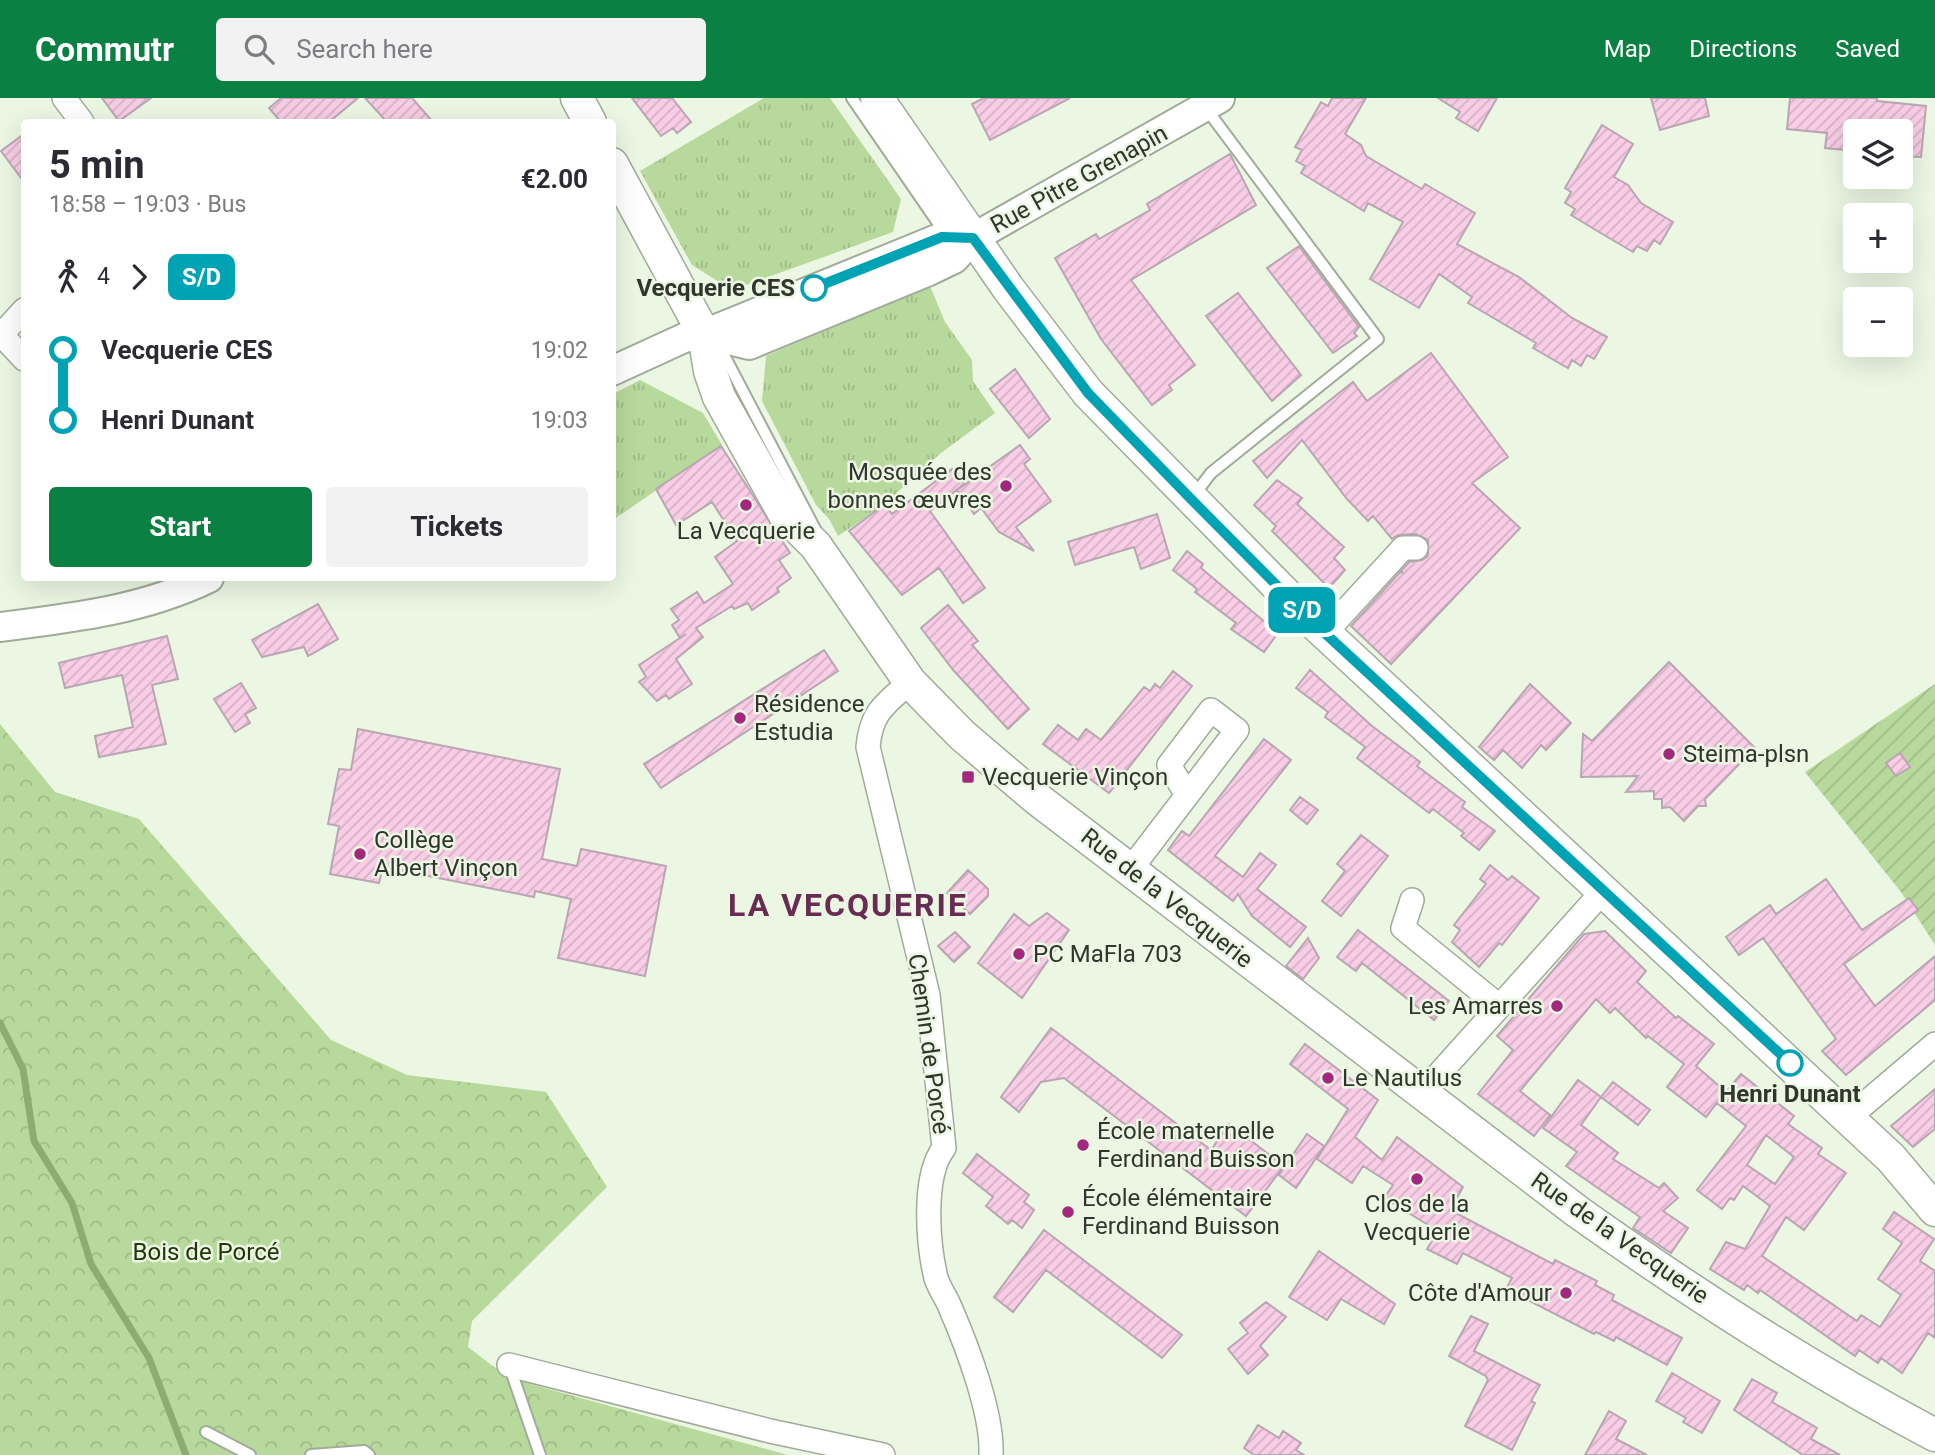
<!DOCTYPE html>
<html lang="en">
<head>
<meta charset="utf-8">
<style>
	:root { --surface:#fff; --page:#f2f2f3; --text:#2b2b33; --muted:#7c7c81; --accent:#0b8043 }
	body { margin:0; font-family:Roboto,sans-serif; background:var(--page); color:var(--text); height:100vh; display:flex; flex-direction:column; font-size:26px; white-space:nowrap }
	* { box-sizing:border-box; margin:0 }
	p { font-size:23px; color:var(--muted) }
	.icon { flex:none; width:38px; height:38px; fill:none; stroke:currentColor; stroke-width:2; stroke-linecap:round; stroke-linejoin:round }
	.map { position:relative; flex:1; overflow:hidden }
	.drawer { position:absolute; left:21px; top:21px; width:595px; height:462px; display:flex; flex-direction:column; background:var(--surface); border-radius:7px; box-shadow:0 7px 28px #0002 }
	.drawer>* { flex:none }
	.badge { padding:0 14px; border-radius:10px; font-size:24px; line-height:46px }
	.fabs { position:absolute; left:1843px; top:21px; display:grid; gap:14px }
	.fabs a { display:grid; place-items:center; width:70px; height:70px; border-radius:7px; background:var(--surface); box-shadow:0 7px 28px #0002; font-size:35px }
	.map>.badge { position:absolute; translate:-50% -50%; box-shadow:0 0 0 4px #fff }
	.legs { display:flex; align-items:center; gap:10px; height:77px; padding:0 28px; font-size:23px }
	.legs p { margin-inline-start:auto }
	.overview { display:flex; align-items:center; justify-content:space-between; height:119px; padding:0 28px }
	h1 { font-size:38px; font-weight:700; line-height:52px }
	.primary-button { display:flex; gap:14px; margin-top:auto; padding:14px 28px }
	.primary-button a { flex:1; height:80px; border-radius:7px; background:var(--accent); color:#fff; font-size:28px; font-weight:700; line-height:80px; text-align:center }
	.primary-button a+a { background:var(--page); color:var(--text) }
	ul { padding:0 28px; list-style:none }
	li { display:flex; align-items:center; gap:24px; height:70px; font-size:26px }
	li i { display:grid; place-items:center; width:10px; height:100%; margin:0 9px; background:currentColor }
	li i::after { content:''; width:18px; height:18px; margin:-9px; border:5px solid; border-radius:50%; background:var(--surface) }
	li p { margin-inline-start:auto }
	li:first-child i { background:linear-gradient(#0000 50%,currentColor 0) }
	li:last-child i { background:linear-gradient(currentColor 50%,#0000 0) }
	header { display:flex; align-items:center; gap:42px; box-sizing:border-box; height:98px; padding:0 35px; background:var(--accent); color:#fff }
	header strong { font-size:33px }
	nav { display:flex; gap:38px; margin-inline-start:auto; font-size:24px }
	.search { width:490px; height:63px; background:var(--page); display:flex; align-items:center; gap:18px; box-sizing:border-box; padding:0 24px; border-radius:7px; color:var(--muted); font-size:26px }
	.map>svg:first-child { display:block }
</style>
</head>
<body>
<header>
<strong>Commutr</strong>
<div class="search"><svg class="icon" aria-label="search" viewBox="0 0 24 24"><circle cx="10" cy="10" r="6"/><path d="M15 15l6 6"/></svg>Search here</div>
<nav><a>Map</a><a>Directions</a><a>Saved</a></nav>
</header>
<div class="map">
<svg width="1935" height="1357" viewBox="0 0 1935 1357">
	<defs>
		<pattern id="grass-tufts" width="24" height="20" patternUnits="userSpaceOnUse" patternTransform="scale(1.75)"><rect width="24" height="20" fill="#b8d99c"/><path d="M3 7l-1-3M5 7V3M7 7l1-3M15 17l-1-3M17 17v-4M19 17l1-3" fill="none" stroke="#9fbb87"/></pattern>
		<pattern id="forest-crowns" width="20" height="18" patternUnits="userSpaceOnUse" patternTransform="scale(1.75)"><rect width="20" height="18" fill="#b8d99c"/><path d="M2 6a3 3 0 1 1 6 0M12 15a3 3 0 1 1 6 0" fill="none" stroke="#9fbb87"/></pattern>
		<pattern id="garden-furrows" width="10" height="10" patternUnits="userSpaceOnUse" patternTransform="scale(1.75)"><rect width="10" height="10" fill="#b8d99c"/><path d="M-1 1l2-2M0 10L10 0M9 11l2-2" fill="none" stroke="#9fbb87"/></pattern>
		<pattern id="building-hatch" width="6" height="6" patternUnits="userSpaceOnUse" patternTransform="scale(1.75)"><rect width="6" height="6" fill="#f8cde5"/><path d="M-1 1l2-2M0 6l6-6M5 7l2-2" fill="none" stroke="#d5b1c5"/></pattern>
	</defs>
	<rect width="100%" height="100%" fill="#ebf6e3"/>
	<path fill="url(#grass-tufts)" d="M 764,0 L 830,0 L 901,101 L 893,134 L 732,192 L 692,167 L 640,73 Z
		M 930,188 L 945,224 L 972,262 L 973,283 L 995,315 L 941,355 L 880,410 L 838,438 L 829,421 L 816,407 L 762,303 L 766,258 Z
		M 640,282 L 703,315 L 722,347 L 613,422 L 613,296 Z"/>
	<path fill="url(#forest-crowns)" d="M 0,626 L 55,694 L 139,721 L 331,942 L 407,977 L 546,994 L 607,1089 L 472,1223 L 468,1249 L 494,1269 L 530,1286 L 788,1357 L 0,1357 Z"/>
	<path fill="url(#garden-furrows)" d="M 1935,586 L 1935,847 L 1901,794 L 1805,674 Z"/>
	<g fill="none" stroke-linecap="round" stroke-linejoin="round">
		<path stroke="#8cad6f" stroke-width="7" d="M 0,925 L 23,971 L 34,1043 L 72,1105 L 91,1166 L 149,1260 L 186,1357"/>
	</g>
	<path fill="url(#building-hatch)" stroke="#baa6b2" stroke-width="2" fill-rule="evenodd" d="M 102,0 L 151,0 L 119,23 Z
		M 281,0 L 358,0 L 329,24 L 281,24 L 269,10 Z
		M 365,0 L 412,0 L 433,24 L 387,24 Z
		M 632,0 L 672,0 L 691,24 L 677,35 L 673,30 L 661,38 Z
		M 984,0 L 1070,0 L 990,42 L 972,6 Z
		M 1332,0 L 1366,0 L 1345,36 L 1361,47 L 1366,58 L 1422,91 L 1425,86 L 1475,115 L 1457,146 L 1519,179 L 1572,220 L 1607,239 L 1594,261 L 1587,257 L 1581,268 L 1572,262 L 1568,270 L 1533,250 L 1536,245 L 1468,205 L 1472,199 L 1439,176 L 1419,210 L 1370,181 L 1403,124 L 1368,105 L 1364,113 L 1301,75 L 1305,68 L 1296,63 L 1302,52 L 1295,49 L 1316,13 L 1321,4 L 1328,8 Z
		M 1438,0 L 1497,0 L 1478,33 L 1456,20 L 1460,14 Z
		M 1651,0 L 1705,0 L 1709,18 L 1660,32 Z
		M 1790,0 L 1877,0 L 1877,3 L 1926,8 L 1921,59 L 1900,58 L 1900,33 L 1855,33 L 1855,53 L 1825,50 L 1827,35 L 1787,31 Z
		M 1602,27 L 1633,46 L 1614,79 L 1628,87 L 1641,105 L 1673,124 L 1660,146 L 1654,142 L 1647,153 L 1637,148 L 1633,154 L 1594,131 L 1571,117 L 1575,111 L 1565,105 L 1571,94 L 1565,90 Z
		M 24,36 L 24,84 L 1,53 Z
		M 1230,56 L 1256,107 L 1131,182 L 1195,267 L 1169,287 L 1172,292 L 1152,307 L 1101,241 L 1055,160 L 1096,136 L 1099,141 L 1150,112 L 1147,106 Z
		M 1299,148 L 1359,229 L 1354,235 L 1357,238 L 1333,255 L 1267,170 Z
		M 1238,195 L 1301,277 L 1272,303 L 1206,218 Z
		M 1431,255 L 1508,359 L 1472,385 L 1520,430 L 1391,566 L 1351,528 L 1400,474 L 1403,475 L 1401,473 L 1409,464 L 1422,462 L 1428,458 L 1428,442 L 1416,436 L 1398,437 L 1392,441 L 1373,418 L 1368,423 L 1347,401 L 1302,342 L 1267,380 L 1253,363 L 1353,284 L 1367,303 Z
		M 1015,271 L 1050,321 L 1029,340 L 990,291 Z
		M 1020,347 L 1030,361 L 1024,366 L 1051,403 L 1016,429 L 1034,453 L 999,434 L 981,410 L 974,416 L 957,392 Z
		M 721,348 L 790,455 L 779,462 L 791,480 L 777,490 L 779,494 L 752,512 L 748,505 L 734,511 L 732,508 L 696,530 L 703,539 L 676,561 L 692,586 L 669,601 L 666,597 L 657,603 L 639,584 L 646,579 L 639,567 L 686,536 L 680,540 L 672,527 L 679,522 L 671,511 L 697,494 L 704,505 L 733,486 L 715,459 L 737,443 L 712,404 L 676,427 L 656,391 Z
		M 952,371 L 964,386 L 930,413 L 985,490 L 963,505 L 939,470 L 902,497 L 849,433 L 880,410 L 886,408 L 892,416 Z
		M 1277,382 L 1302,400 L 1297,406 L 1344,449 L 1334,460 L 1345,472 L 1329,490 L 1272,433 L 1276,428 L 1254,407 Z
		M 1157,416 L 1170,460 L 1141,471 L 1134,449 L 1075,467 L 1068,444 Z
		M 1187,453 L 1203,466 L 1201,470 L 1278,535 L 1264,554 L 1231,531 L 1236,525 L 1195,494 L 1197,491 L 1173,472 Z
		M 318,506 L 338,541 L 308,558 L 304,549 L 262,559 L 252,542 Z
		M 948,507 L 978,543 L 972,547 L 1029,611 L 1008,631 L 954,573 L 921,530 Z
		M 167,538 L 178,581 L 152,587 L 166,646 L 99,659 L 95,638 L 133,629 L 122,577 L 65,590 L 59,565 Z
		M 824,552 L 838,573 L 661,690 L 644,666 Z
		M 1669,564 L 1755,650 L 1705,701 L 1706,708 L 1698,708 L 1684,723 L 1670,709 L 1662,710 L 1662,701 L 1654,701 L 1654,693 L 1626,694 L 1638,678 L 1581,679 L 1583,636 L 1592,643 Z
		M 1310,572 L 1372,628 L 1420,664 L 1417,668 L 1465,704 L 1462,709 L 1495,733 L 1479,752 L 1461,738 L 1464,735 L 1433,711 L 1429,715 L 1357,660 L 1365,649 L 1325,619 L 1328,614 L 1296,590 Z
		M 1173,573 L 1192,588 L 1109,695 L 1043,646 L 1058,627 L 1078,642 L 1086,631 L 1101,642 L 1144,589 L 1150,593 L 1155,586 L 1160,590 Z
		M 241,585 L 256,610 L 245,616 L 250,625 L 235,634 L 214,601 Z
		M 1530,586 L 1571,625 L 1546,652 L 1541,647 L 1522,670 L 1503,652 L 1494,662 L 1479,649 Z
		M 358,631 L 560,671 L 542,761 L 577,768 L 581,751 L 666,768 L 645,878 L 558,860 L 571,801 L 535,793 L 534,799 L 383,769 L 379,785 L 330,776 L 339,728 L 328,726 L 339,671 L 351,672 Z
		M 1264,641 L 1291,662 L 1215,758 L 1243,779 L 1260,755 L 1276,767 L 1257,791 L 1306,829 L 1290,849 L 1252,818 L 1238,796 L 1233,803 L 1168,752 L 1182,733 L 1189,738 Z
		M 1900,655 L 1910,669 L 1896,678 L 1886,665 Z
		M 1300,699 L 1318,712 L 1307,726 L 1290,712 Z
		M 1361,737 L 1388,758 L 1341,818 L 1322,803 L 1345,773 L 1337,766 Z
		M 1490,767 L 1508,782 L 1512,778 L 1539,800 L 1502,847 L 1499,845 L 1479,869 L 1452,844 L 1460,832 L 1454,827 L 1486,786 L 1480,781 Z
		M 968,772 L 988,791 L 988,798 L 970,816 L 947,795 Z
		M 1826,781 L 1862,832 L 1909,800 L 1918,812 L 1844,866 L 1875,908 L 1935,858 L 1935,902 L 1846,977 L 1822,953 L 1836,941 L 1763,840 L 1739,857 L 1726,839 L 1770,807 L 1776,816 Z
		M 1047,815 L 1069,832 L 1022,900 L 978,865 L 1014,816 L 1029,828 Z
		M 1358,832 L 1449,903 L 1434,922 L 1362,865 L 1356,873 L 1337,859 Z
		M 1605,833 L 1646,873 L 1637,884 L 1676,920 L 1678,918 L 1714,946 L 1696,968 L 1726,994 L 1741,976 L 1794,1018 L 1788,1026 L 1822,1050 L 1818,1056 L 1846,1075 L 1804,1132 L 1786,1119 L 1762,1158 L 1857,1223 L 1861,1217 L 1880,1229 L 1901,1197 L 1878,1181 L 1902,1145 L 1883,1131 L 1894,1114 L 1934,1141 L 1920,1163 L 1935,1173 L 1935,1240 L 1928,1235 L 1902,1275 L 1881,1260 L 1878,1265 L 1859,1252 L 1855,1258 L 1760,1192 L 1758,1195 L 1747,1187 L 1744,1192 L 1710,1171 L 1726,1144 L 1745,1151 L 1770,1108 L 1743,1088 L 1734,1102 L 1730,1100 L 1722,1111 L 1697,1092 L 1746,1028 L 1717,1005 L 1706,1019 L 1667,989 L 1684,966 L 1648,938 L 1646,940 L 1615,910 L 1610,915 L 1596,901 L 1520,993 L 1550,1017 L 1534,1038 L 1478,996 L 1513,952 L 1497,938 L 1584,836 ZM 1766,1037 L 1794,1059 L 1775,1086 L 1747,1067 Z
		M 955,834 L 970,849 L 954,864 L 938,848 Z
		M 1308,840 L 1319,860 L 1303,881 L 1286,868 Z
		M 1051,930 L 1211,1052 L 1229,1026 L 1284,1068 L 1246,1118 L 1064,980 L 1041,984 L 1019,1014 L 1001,999 Z
		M 1305,946 L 1378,1002 L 1355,1039 L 1382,1062 L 1397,1039 L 1463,1089 L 1450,1112 L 1553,1166 L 1555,1162 L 1597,1183 L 1595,1187 L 1614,1197 L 1612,1202 L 1682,1240 L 1667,1267 L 1616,1239 L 1614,1243 L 1596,1234 L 1594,1236 L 1506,1191 L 1512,1180 L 1463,1155 L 1457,1166 L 1427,1151 L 1438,1133 L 1384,1100 L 1393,1087 L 1363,1068 L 1352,1085 L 1317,1061 L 1348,1011 L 1290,966 Z
		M 1578,982 L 1601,999 L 1581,1027 L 1618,1055 L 1613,1061 L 1659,1090 L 1664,1085 L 1678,1100 L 1663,1113 L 1688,1130 L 1671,1155 L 1633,1130 L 1640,1119 L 1566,1068 L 1577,1054 L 1543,1030 Z
		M 1613,984 L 1650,1012 L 1638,1027 L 1601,999 Z
		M 1935,991 L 1935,1031 L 1913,1049 L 1891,1028 Z
		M 1307,1036 L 1324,1048 L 1296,1090 L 1279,1077 Z
		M 977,1056 L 1029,1097 L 1024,1104 L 1034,1112 L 1022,1130 L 1012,1122 L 1008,1126 L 986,1108 L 993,1099 L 963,1075 Z
		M 1044,1132 L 1182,1237 L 1162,1260 L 1046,1172 L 1013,1214 L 994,1199 Z
		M 1319,1153 L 1395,1206 L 1384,1226 L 1341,1201 L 1327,1222 L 1289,1199 Z
		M 1266,1204 L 1286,1219 L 1260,1248 L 1268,1257 L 1248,1276 L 1228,1251 L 1248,1235 L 1240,1225 Z
		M 1471,1218 L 1488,1226 L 1474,1253 L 1540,1287 L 1531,1303 L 1535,1305 L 1512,1352 L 1465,1328 L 1488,1282 L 1486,1278 L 1449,1258 Z
		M 1672,1275 L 1720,1303 L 1702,1335 L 1683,1324 L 1686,1320 L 1656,1303 Z
		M 1752,1281 L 1777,1295 L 1772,1304 L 1817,1330 L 1811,1341 L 1840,1357 L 1803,1357 L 1734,1312 Z
		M 1609,1313 L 1626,1323 L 1616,1341 L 1647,1357 L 1585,1357 Z
		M 1258,1327 L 1279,1340 L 1283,1333 L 1301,1345 L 1296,1352 L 1304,1357 L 1254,1357 L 1244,1350 Z"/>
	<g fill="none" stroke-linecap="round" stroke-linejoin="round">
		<g stroke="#a1ab99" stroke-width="14">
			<path id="service" d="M 852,0 L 938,125 L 951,131
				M 715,249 L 725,259 L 815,431
				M 1198,392 L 1211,375 L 1378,241 L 1205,9
				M 509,1267 L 540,1357
				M 206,1334 L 250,1357
				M 311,1357 L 364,1353 L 369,1357"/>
		</g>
		<g stroke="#a1ab99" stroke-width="26">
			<path id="minor" d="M 64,0 L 82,24
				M 0,235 L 24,261
				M 2,236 L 24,212
				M 1325,535 L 1403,450 L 1416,450
				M 910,584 C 885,606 871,614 868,649 L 928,897 L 944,1050 C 922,1078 928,1147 936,1180 C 939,1190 946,1199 950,1209 C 967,1248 993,1316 991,1357
				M 1130,772 L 1237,632 L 1211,612 L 1169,667 L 1187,697
				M 1412,802 L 1403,830 L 1499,908
				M 1421,996 L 1604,792
				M 1848,1020 L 1935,946
				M 509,1267 L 770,1333 L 883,1357"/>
		</g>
		<g stroke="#a1ab99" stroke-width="32">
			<path id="tertiary" d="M 704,236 L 749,247 L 929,173 L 954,161 L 973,140 L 1220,0
				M 612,273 L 684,240 L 704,236 L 942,139 L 973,140
				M 0,529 C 72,520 143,512 209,480"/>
		</g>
		<g stroke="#a1ab99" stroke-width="35">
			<path id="secondary" d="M 577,0 L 590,24
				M 877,0 L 1008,190 L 1088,295 L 1315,526 L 1891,1060 L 1935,1112
				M 612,66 L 704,236 L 710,273 L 719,299 L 785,417 L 816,448 L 910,584 L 962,637 L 1036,700 L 1578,1114 C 1692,1195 1811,1272 1935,1337"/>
		</g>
		<use href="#service" stroke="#fff" stroke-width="10"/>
		<use href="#minor" stroke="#fff" stroke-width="23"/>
		<use href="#tertiary" stroke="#fff" stroke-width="28"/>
		<use href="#secondary" stroke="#fff" stroke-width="32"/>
	</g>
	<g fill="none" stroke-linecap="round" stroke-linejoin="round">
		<g stroke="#fff" stroke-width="16">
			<path id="line-1" d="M 814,190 L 942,139 L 973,140 L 1088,295 L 1189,399 L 1315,526 L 1790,965"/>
		</g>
		<use href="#line-1" stroke="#00a3b4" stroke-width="10"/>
	</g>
	<g fill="#fff" stroke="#00a3b4" stroke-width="3.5">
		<circle cx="814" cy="190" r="12"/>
		<circle cx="1790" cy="965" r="12"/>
	</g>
	<g fill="#a3287d" stroke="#ebf6e3" stroke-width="2.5">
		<circle cx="1006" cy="388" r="7"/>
		<circle cx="746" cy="407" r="7"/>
		<circle cx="740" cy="620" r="7"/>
		<circle cx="1669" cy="656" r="7"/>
		<rect x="961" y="672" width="14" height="14" rx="3.5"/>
		<circle cx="360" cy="756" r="7"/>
		<circle cx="1019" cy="856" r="7"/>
		<circle cx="1557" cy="908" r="7"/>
		<circle cx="1328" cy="980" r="7"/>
		<circle cx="1083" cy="1047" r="7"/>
		<circle cx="1417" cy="1081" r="7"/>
		<circle cx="1068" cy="1114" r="7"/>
		<circle cx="1566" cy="1195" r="7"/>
	</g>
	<g text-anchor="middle" stroke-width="5" stroke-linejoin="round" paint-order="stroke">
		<g font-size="24" fill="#31352e" stroke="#ebf6e3">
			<text transform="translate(1079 81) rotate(-29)" y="8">Rue Pitre Grenapin</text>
			<text transform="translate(1167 800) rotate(38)" y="8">Rue de la Vecquerie</text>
			<text transform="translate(929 946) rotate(82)" y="8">Chemin de Porcé</text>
			<text transform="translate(1620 1140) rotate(35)" y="8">Rue de la Vecquerie</text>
		</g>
		<g font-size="24" font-weight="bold" fill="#31352e" stroke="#ebf6e3" text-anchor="end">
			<text x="795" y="198">Vecquerie CES</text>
			<text x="1790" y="1004" text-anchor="middle">Henri Dunant</text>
		</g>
		<g font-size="24" fill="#31352e" stroke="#ebf6e3" text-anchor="start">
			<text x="992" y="382" text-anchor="end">Mosquée des<tspan x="992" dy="28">bonnes œuvres</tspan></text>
			<text x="746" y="441" text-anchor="middle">La Vecquerie</text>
			<text x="754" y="614">Résidence<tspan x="754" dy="28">Estudia</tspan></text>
			<text x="1683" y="664">Steima-plsn</text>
			<text x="982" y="687">Vecquerie Vinçon</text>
			<text x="374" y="750">Collège<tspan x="374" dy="28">Albert Vinçon</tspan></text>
			<text x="1033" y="864">PC MaFla 703</text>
			<text x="1543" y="916" text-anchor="end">Les Amarres</text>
			<text x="1342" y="988">Le Nautilus</text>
			<text x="1097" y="1041">École maternelle<tspan x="1097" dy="28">Ferdinand Buisson</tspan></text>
			<text x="1082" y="1108">École élémentaire<tspan x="1082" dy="28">Ferdinand Buisson</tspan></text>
			<text x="1417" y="1114" text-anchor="middle">Clos de la<tspan x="1417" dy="28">Vecquerie</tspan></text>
			<text x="1552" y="1203" text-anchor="end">Côte d'Amour</text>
		</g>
		<g font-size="24" fill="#223709" stroke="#ebf6e3">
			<text x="206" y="1162">Bois de Porcé</text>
		</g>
		<g font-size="32" font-weight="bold" letter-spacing="2" fill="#682c53" stroke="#ebf6e3">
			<text x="848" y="818">LA VECQUERIE</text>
		</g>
	</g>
</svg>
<div class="fabs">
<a><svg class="icon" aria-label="layers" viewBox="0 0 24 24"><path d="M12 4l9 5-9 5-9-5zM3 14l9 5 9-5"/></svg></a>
<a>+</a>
<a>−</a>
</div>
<b class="badge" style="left:1302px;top:512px;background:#00a3b4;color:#fff">S/D</b>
<section class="drawer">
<div class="overview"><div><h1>5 min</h1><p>18:58 – 19:03 · Bus</p></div><b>€2.00</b></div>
<div class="legs"><svg class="icon" aria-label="walk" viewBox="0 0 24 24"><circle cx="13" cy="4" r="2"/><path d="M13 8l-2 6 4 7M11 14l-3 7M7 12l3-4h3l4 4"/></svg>4<svg class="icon" aria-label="forward" viewBox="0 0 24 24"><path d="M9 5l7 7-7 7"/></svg><b class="badge" style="background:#00a3b4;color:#fff">S/D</b></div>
<ul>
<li><i style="color:#00a3b4"></i><b>Vecquerie CES</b><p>19:02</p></li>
<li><i style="color:#00a3b4"></i><b>Henri Dunant</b><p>19:03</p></li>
</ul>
<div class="primary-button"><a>Start</a><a>Tickets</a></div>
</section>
</div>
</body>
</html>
